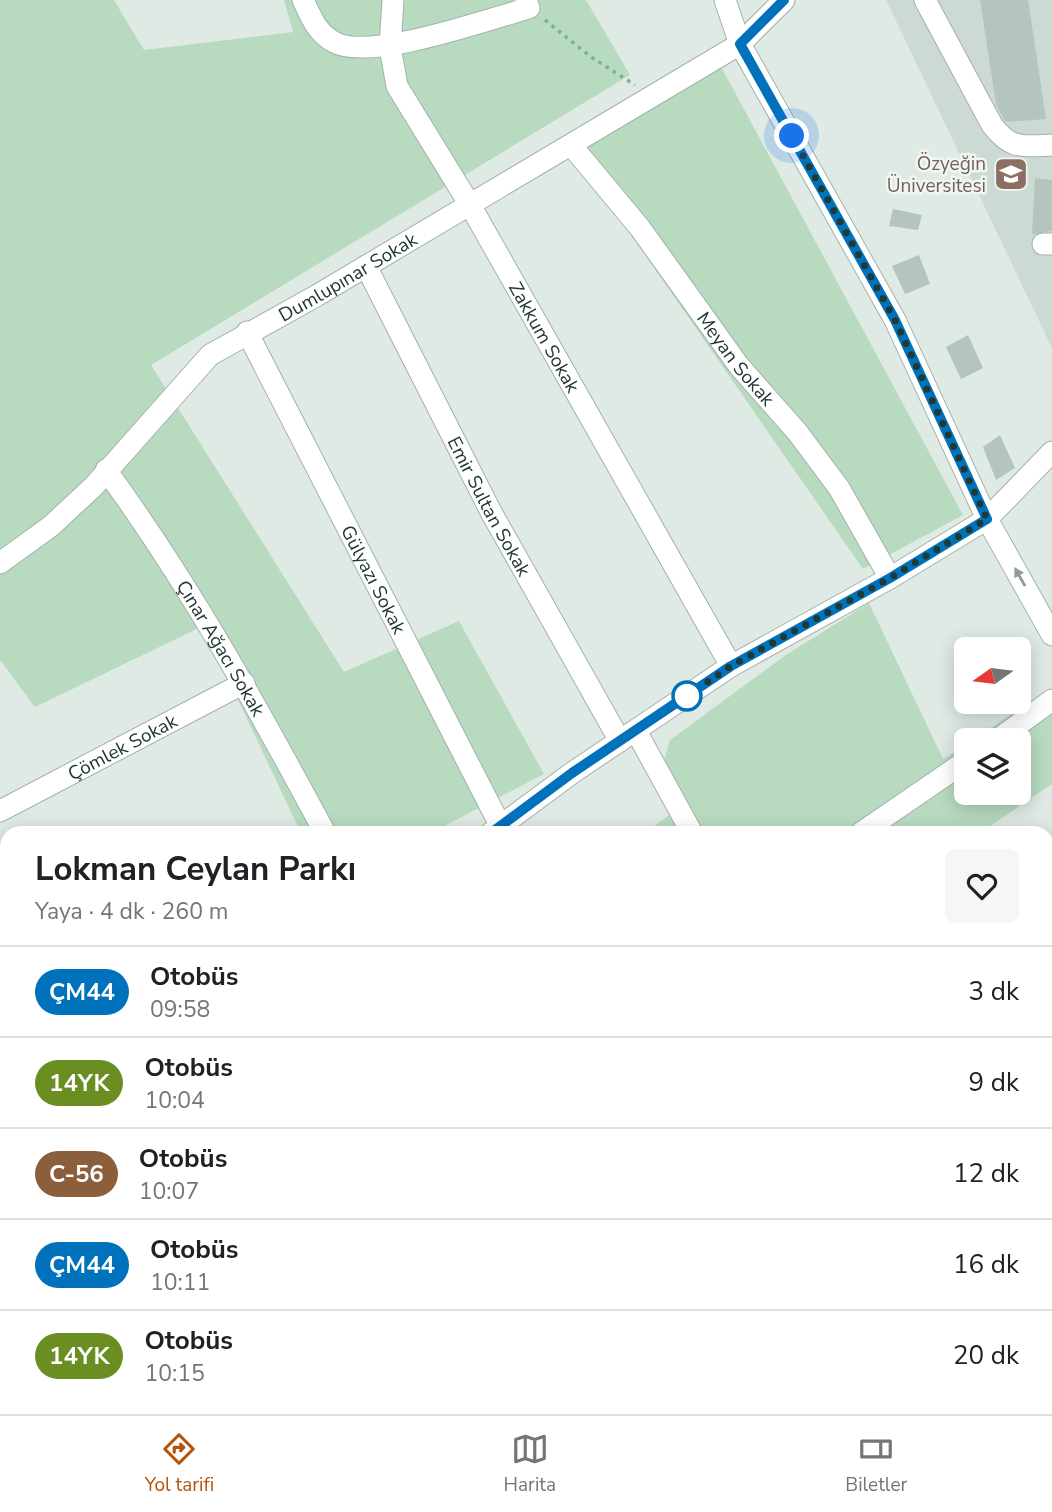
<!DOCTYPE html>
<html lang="tr">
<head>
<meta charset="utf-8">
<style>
	:root { --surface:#fff; --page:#f6f6f6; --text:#202124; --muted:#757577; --line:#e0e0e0; --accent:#b45309 }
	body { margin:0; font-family:"Nunito Sans",sans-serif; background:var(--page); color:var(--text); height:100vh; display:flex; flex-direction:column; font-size:26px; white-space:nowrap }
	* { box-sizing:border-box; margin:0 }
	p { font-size:23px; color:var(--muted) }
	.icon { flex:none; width:38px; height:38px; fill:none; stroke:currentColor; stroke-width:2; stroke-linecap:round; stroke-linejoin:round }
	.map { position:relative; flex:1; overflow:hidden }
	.details { position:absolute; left:0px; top:826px; width:1054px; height:588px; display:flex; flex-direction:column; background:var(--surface); border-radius:21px 21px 0 0; box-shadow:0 4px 18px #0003 }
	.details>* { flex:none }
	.badge { padding:0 14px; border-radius:23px; font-size:24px; line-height:46px }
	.needle { width:46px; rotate:256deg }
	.fabs { position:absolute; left:954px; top:637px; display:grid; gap:14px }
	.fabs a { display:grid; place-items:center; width:77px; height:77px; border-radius:10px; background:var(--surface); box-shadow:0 4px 18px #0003; font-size:35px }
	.you { position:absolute; width:35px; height:35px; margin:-18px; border:5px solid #fff; border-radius:50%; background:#1a73e8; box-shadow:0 0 0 10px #1a73e833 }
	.map>.badge { position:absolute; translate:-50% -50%; box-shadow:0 0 0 4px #fff }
	.round { display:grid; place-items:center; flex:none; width:74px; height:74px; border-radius:10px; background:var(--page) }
	.overview { display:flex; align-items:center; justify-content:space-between; height:119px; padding:0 35px }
	h1 { font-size:33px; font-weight:700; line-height:52px }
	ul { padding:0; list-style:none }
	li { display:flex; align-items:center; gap:21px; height:91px; padding:0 35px; border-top:2px solid var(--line) }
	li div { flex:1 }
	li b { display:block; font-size:26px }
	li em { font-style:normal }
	li .badge { min-width:77px; font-weight:700; text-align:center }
	.tabs { display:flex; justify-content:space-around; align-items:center; height:98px; border-top:2px solid var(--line); background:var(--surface); font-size:19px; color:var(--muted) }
	.tabs a { display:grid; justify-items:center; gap:4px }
	.tabs .current { color:var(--accent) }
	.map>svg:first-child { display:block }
</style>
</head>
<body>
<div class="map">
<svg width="1052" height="1414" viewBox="0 0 1052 1414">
	<rect width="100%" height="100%" fill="#dfeae5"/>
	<path fill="#cddad3" d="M 886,0 L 1052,0 L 1052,348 Z"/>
	<path fill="#b8dbc0" d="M 0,0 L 114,0 L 144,50 L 293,32 L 284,0 L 586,0 L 630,75 L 151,365 L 344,672 L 459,621 L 544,774 L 431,833 L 301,833 L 203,626 L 35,707 L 0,660 Z
		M 718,61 L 963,515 L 863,569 L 573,151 Z
		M 869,603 L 943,759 L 966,745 L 966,793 L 1018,793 L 1018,740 L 973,740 L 1046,691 L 1052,700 L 1052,784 L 980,833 L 644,833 L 684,805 L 663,763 L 670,740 L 786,655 Z
		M 7,1043 L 7,1222 L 0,1223 L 0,1046 Z"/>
	<path fill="#b4c5bd" d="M 980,0 L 1028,0 L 1046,119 L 1006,122 L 1003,118 L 996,104 Z
		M 1035,178 L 1052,180 L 1052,231 L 1035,234 L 1032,234 Z
		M 893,209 L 922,215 L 918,230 L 889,226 Z
		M 919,255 L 930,284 L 905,294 L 892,266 Z
		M 968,335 L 983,368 L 961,379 L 946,347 Z
		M 1000,435 L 1015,468 L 996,480 L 983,447 Z"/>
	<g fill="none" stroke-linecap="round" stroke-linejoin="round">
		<g stroke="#a2b1ac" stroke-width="23">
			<g id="minor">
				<path d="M 303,0 C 311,17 317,33 334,42 C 369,62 489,19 529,8 L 526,0"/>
				<path id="s1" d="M 393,0 L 390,47 L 397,86 L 470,205 L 731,666"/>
				<path d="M 725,0 L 740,44 L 895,320 L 987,519 L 1052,635"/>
				<path d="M 925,0 L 992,125 C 1011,150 1022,146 1052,145"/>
				<path id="s2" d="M 571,145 L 640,228 L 739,366 L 798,433 L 839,488 L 890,578"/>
				<path d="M 1043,244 L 1052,244"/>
				<path id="s3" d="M 366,266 L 491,512 L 620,741"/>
				<path id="s4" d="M 247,332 L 501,827"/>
				<path id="s5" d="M 106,470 C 190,585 258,708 325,833"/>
				<path id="s6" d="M 0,563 L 51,526 L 94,486 L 210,355 L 316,296 L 740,44 L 784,0"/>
				<path d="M 636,731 L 692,833"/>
				<path d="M 997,740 L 1052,700"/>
				<path id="s7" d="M 0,811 L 244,683"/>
				<path d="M 491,833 L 572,773 L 731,666 L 890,578 L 987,519 L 1052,452"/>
				<path d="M 861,833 L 966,761"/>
				<path d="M 0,858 L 7,882"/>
				<path d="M 1046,937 L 1052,935"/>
				<path d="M 0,1031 L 7,1027"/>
				<path d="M 1046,1191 L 1052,1193"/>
				<path d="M 0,1245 L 7,1244"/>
				<path d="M 1046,1333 L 1052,1335"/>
				<path d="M 0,1384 L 7,1386"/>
				<path d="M 81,1407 L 106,1414"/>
				<path d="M 934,1407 L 934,1414"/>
				<path d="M 155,1414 L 157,1407"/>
				<path d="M 284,1414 L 285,1407"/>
				<path d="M 412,1414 L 414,1407"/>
				<path d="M 545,1414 L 547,1407"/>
				<path d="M 717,1414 L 717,1407"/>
			</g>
		</g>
		<path stroke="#80ad9d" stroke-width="3.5" stroke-dasharray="3.5 5" stroke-linecap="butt" d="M 545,20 L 591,57 L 635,85"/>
		<use href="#minor" stroke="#fff" stroke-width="21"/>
	</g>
	<defs><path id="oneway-solid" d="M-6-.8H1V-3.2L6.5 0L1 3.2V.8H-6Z" transform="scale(1.75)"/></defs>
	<use fill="#909c98" href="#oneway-solid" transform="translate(1020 577) rotate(-119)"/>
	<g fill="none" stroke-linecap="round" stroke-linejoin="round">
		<g stroke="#fff" stroke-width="16">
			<path id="line" d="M 491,833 L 572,773 L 731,666 L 890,578 L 987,519 L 895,320 L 740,44 L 784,0"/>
		</g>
		<use href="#line" stroke="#0072bc" stroke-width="10"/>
		<path stroke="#203932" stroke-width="7" stroke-dasharray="0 12.6" d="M 687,696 L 731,666 L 890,578 L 987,519 L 895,320 L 792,136"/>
	</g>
	<defs>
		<g id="university-square" transform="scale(1.75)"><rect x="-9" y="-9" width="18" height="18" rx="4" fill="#8d6e63" stroke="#eff7f3"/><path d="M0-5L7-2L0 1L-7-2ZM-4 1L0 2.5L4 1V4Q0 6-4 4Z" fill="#fff"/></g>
	</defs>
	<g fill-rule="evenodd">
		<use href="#university-square" x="1011" y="174"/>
	</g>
	<circle fill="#fff" stroke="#0072bc" stroke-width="3.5" cx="687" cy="696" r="14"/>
	<g text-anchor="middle" stroke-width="5" stroke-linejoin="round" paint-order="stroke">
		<g font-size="19" fill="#785e54" stroke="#eff7f3" text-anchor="end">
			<text x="986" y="170">Özyeğin<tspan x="986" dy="22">Üniversitesi</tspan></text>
		</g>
		<g font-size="19" fill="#203932" stroke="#eff7f3">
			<text dy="7" stroke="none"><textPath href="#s6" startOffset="455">Dumlupınar Sokak</textPath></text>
			<text dy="7" stroke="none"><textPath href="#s1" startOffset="378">Zakkum Sokak</textPath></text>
			<text dy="7" stroke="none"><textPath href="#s2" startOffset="270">Meyan Sokak</textPath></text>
			<text dy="7" stroke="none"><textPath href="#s3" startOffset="270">Emir Sultan Sokak</textPath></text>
			<text dy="7" stroke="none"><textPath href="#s4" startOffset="278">Gülyazı Sokak</textPath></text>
			<text dy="7" stroke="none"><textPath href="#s5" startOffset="212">Çınar Ağacı Sokak</textPath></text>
			<text dy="7" stroke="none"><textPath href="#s7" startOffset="138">Çömlek Sokak</textPath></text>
		</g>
	</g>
</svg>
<div class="fabs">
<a><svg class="needle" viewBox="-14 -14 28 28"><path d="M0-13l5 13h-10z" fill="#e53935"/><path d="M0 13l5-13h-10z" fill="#757577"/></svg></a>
<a><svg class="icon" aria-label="layers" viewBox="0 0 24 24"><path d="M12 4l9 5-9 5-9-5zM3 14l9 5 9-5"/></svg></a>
</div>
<div class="you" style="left:792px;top:136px"></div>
<section class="details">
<div class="overview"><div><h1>Lokman Ceylan Parkı</h1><p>Yaya · 4 dk · 260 m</p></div><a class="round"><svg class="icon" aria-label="heart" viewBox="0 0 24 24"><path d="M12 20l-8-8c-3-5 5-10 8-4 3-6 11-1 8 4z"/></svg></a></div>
<ul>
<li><span class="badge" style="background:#0072bc;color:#fff">ÇM44</span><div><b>Otobüs</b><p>09:58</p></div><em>3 dk</em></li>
<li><span class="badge" style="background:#6b8e23;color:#fff">14YK</span><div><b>Otobüs</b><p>10:04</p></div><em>9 dk</em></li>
<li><span class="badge" style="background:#8b5e3c;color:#fff">C-56</span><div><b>Otobüs</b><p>10:07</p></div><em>12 dk</em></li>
<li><span class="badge" style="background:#0072bc;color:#fff">ÇM44</span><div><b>Otobüs</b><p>10:11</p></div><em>16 dk</em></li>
<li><span class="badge" style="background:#6b8e23;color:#fff">14YK</span><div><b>Otobüs</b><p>10:15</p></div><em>20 dk</em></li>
</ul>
</section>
</div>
<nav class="tabs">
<a class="current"><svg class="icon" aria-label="directions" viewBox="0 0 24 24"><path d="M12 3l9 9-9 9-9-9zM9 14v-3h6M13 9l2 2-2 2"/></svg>Yol tarifi</a>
<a><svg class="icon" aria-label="map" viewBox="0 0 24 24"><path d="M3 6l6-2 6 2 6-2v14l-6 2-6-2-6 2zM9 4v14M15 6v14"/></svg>Harita</a>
<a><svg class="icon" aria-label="tickets" viewBox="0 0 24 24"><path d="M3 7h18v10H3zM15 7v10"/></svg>Biletler</a>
</nav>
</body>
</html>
